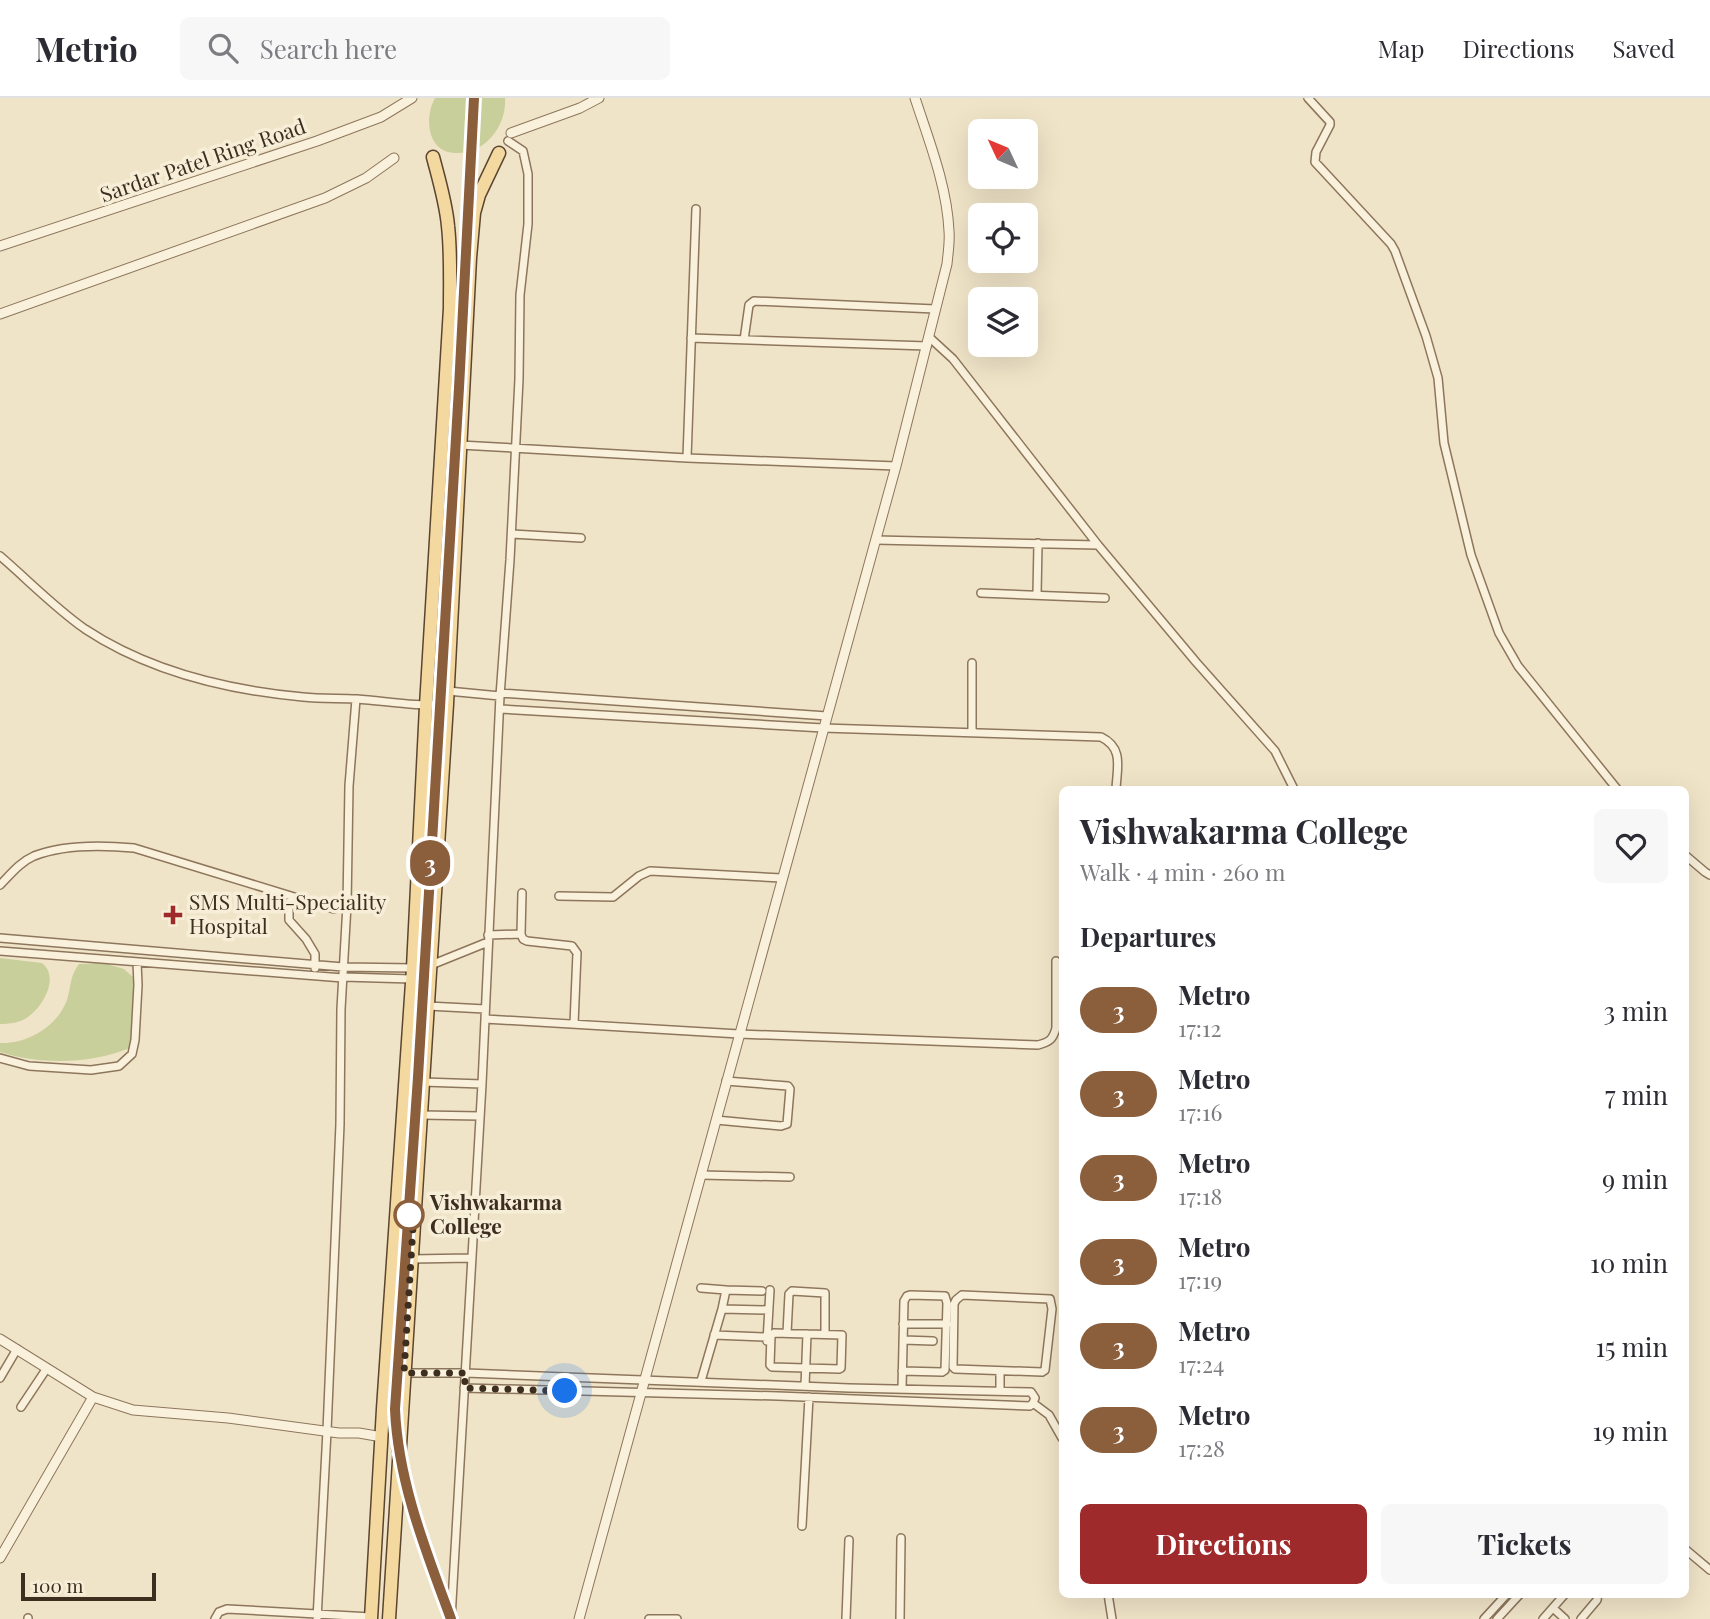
<!DOCTYPE html>
<html lang="en">
<head>
<meta charset="utf-8">
<style>
	:root { --surface:#fff; --page:#f7f7f7; --text:#2b2b33; --muted:#7c7c81; --line:#e1e1e2; --accent:#9e2a2b }
	body { margin:0; font-family:"Playfair Display",serif; background:var(--page); color:var(--text); height:100vh; display:flex; flex-direction:column; font-size:26px; white-space:nowrap }
	* { box-sizing:border-box; margin:0 }
	p { font-size:23px; color:var(--muted) }
	.icon { flex:none; width:38px; height:38px; fill:none; stroke:currentColor; stroke-width:2; stroke-linecap:round; stroke-linejoin:round }
	.map { position:relative; flex:1; overflow:hidden }
	.side { position:absolute; left:1059px; top:688px; width:630px; height:812px; display:flex; flex-direction:column; background:var(--surface); border-radius:10px; box-shadow:0 7px 28px #0002 }
	.side>* { flex:none }
	.badge { padding:0 14px; border-radius:23px; font-size:24px; line-height:46px }
	.needle { width:46px; rotate:314deg }
	.tools { position:absolute; left:968px; top:21px; display:grid; gap:14px }
	.tools a { display:grid; place-items:center; width:70px; height:70px; border-radius:10px; background:var(--surface); box-shadow:0 7px 28px #0002; font-size:35px }
	.scale { position:absolute; left:21px; bottom:18px; width:135px; box-sizing:border-box; padding-left:7px; border:4px solid #3d2e20; border-top:0; font-size:19px; line-height:24px; white-space:nowrap; color:#3d2e20; -webkit-text-stroke:5px #f7eed8; paint-order:stroke }
	.you { position:absolute; width:35px; height:35px; margin:-18px; border:5px solid #fff; border-radius:50%; background:#1a73e8; box-shadow:0 0 0 10px #1a73e833 }
	.map>.badge { position:absolute; translate:-50% -50%; box-shadow:0 0 0 4px #fff }
	h2 { padding:0 21px; font-size:26px; line-height:63px }
	.round { display:grid; place-items:center; flex:none; width:74px; height:74px; border-radius:10px; background:var(--page) }
	.overview { display:flex; align-items:center; justify-content:space-between; height:119px; padding:0 21px }
	h1 { font-size:33px; font-weight:700; line-height:52px }
	.button { display:flex; gap:14px; margin-top:auto; padding:14px 21px }
	.button a { flex:1; height:80px; border-radius:10px; background:var(--accent); color:#fff; font-size:28px; font-weight:700; line-height:80px; text-align:center }
	.button a+a { background:var(--page); color:var(--text) }
	ul { padding:0; list-style:none }
	li { display:flex; align-items:center; gap:21px; height:84px; padding:0 21px }
	li div { flex:1 }
	li b { display:block; font-size:26px }
	li em { font-style:normal }
	li .badge { min-width:77px; font-weight:700; text-align:center }
	header { display:flex; align-items:center; gap:42px; box-sizing:border-box; height:98px; padding:0 35px; background:var(--surface); border-bottom:2px solid var(--line) }
	header strong { font-size:33px }
	nav { display:flex; gap:38px; margin-inline-start:auto; font-size:24px }
	.search { width:490px; height:63px; background:var(--page); display:flex; align-items:center; gap:18px; box-sizing:border-box; padding:0 24px; border-radius:10px; color:var(--muted); font-size:26px }
	.map>svg:first-child { display:block }
</style>
</head>
<body>
<header>
<strong>Metrio</strong>
<div class="search"><svg class="icon" aria-label="search" viewBox="0 0 24 24"><circle cx="10" cy="10" r="6"/><path d="M15 15l6 6"/></svg>Search here</div>
<nav><a>Map</a><a>Directions</a><a>Saved</a></nav>
</header>
<div class="map">
<svg width="1710" height="1521" viewBox="0 0 1710 1521">
	<rect width="100%" height="100%" fill="#f0e4c8"/>
	<path fill="#c9cf9b" d="M 435,0 L 505,0 C 507,27 486,56 456,55 C 427,55 424,20 435,0 Z
		M 0,860 L 42,865 C 60,879 43,909 28,919 C 20,925 9,926 0,926 Z
		M 104,865 L 124,871 L 133,879 L 135,890 L 138,933 L 130,950 C 90,966 41,967 0,954 L 0,945 C 27,946 57,929 67,902 C 71,889 70,877 79,866 Z"/>
	<g fill="none" stroke-linecap="round" stroke-linejoin="round">
		<g stroke="#8d765c" stroke-width="10">
			<path id="minor" d="M 1308,0 L 1330,24 L 1330,27 L 1316,54 L 1315,64 L 1391,146 L 1395,153 L 1426,238 L 1438,280 L 1444,345 L 1471,457 L 1499,535 L 1518,568 L 1617,691
				M 929,239 L 953,261 L 1098,447 L 1196,564 L 1275,653 L 1294,691
				M 691,240 L 927,248
				M 744,242 L 749,207 L 754,203 L 935,211
				M 460,347 L 687,360 L 896,368
				M 687,360 L 696,111
				M 512,436 L 581,440
				M 876,442 L 1098,447
				M 0,458 C 28,482 55,510 85,531 C 150,574 227,592 303,599 C 321,601 339,600 357,601 C 387,603 416,609 447,606
				M 981,495 L 1105,500
				M 1037,497 L 1038,445
				M 448,593 L 500,598
				M 500,595 L 827,618
				M 500,611 L 823,630 L 1101,639 C 1124,650 1117,670 1116,691
				M 972,634 L 972,565
				M 1685,757 L 1705,774 L 1710,777
				M 0,787 C 10,777 20,764 34,758 C 64,746 102,747 134,750 L 291,798
				M 559,798 L 613,799 L 639,778 L 650,773 L 782,780
				M 521,836 L 522,795
				M 488,837 L 521,836 L 523,841 L 527,843 L 572,848 L 577,855 L 574,926
				M 0,840 L 343,869 L 413,870
				M 0,853 L 343,880
				M 431,867 L 488,844
				M 315,870 L 315,856 L 306,841 L 289,822 L 289,809 L 291,798 L 334,811
				M 343,879 L 412,881
				M 428,908 L 485,911
				M 485,921 L 739,936 L 1038,947 C 1050,944 1053,941 1056,930 L 1056,863
				M 0,960 L 29,968 L 91,972 L 119,968 L 132,956 L 135,942 L 138,887 L 137,864
				M 423,984 L 482,986
				M 421,1017 L 480,1018
				M 716,1022 L 781,1028 L 787,1026 L 790,991 L 788,988 L 726,983
				M 701,1077 L 790,1079
				M 411,1161 L 472,1160
				M 701,1190 L 726,1192 L 722,1211
				M 726,1192 L 762,1193
				M 962,1197 L 1050,1201 L 1052,1211 L 1045,1272 L 1042,1274 L 955,1271 L 953,1269 L 954,1206 L 956,1202 Z
				M 903,1226 L 947,1226
				M 787,1235 L 789,1196 L 792,1193 L 825,1195 L 825,1236
				M 714,1237 L 767,1239
				M 903,1242 L 933,1243
				M 767,1243 L 770,1192
				M 404,1275 L 466,1275 L 849,1290 L 1031,1294 L 1035,1300 L 1033,1305 L 1030,1308 L 778,1298 L 464,1290
				M 0,1280 L 17,1251
				M 701,1283 L 722,1211 L 769,1212
				M 805,1288 L 807,1236 L 774,1235 L 771,1238 L 770,1267 L 772,1269 L 839,1271 L 841,1270 L 842,1237 L 807,1236
				M 902,1291 L 904,1203 L 907,1198 L 910,1197 L 945,1198 L 947,1205 L 945,1272 L 942,1274 L 902,1273
				M 1000,1293 L 1000,1273
				M 1033,1305 L 1049,1317 L 1062,1340
				M 21,1309 L 47,1270
				M 802,1428 L 809,1299
				M 1685,1451 L 1710,1472
				M 1108,1496 L 1112,1521
				M 1553,1510 L 1565,1521
				M 28,1521 L 28,1520
				M 215,1521 L 219,1514 L 227,1511 L 371,1519
				M 317,1521 L 327,1333 L 340,1026 L 341,911 L 347,807 L 349,688 L 356,601
				M 451,1521 L 482,986 L 500,598 L 510,462 L 519,281 L 520,197 L 528,126 L 528,76 L 523,53 L 508,43
				M 649,1521 L 677,1521
				M 846,1521 L 849,1442
				M 900,1521 L 901,1440
				M 1484,1521 L 1507,1496
				M 1497,1521 L 1520,1496
				M 1543,1521 L 1565,1496
				M 1581,1521 L 1597,1502 L 1598,1496"/>
		</g>
		<g stroke="#8d765c" stroke-width="11">
			<path id="tertiary" d="M 511,35 L 580,10 L 599,0
				M 0,148 L 317,43 L 381,19 L 412,0
				M 0,216 L 325,100 L 366,80 L 394,60
				M 0,1241 L 93,1299 L 133,1312 L 228,1320 L 339,1335 L 359,1335 L 382,1339
				M 0,1460 L 93,1299
				M 579,1521 L 896,368 L 947,166 C 948,155 950,144 949,133 C 947,88 929,43 915,0"/>
		</g>
		<g stroke="#5b4430" stroke-width="15">
			<path id="primary" d="M 371,1521 L 383,1311 L 413,870 L 426,608 L 450,210 C 450,183 451,155 448,128 C 446,105 439,82 433,59
				M 389,1521 L 447,606 L 470,160 L 474,115 L 479,97 L 499,55"/>
		</g>
		<use href="#minor" stroke="#faf1dc" stroke-width="7"/>
		<use href="#tertiary" stroke="#faf1dc" stroke-width="9"/>
		<use href="#primary" stroke="#f3d9a0" stroke-width="12"/>
		<path stroke="#3d2e20" stroke-width="2.5" stroke-dasharray="12 12" stroke-linecap="butt" d="M 446,1521 L 404,1404 L 392,1350 L 390,1314 L 406,1117 L 458,235 L 469,0"/>
	</g>
	<g fill="none" stroke-linecap="round" stroke-linejoin="round">
		<g stroke="#fff" stroke-width="16">
			<path id="line" d="M 451,1521 C 426,1453 398,1384 395,1311 L 418,979 L 459,290 L 474,0"/>
		</g>
		<use href="#line" stroke="#8b5e3c" stroke-width="10"/>
		<path stroke="#3d2e20" stroke-width="7" stroke-dasharray="0 12.6" d="M 409,1117 L 414,1113 L 404,1275 L 466,1275 L 464,1290 L 565,1293"/>
	</g>
	<path fill="#9e2a2b" stroke="#f7eed8" stroke-width="2.5" d="M169.5 806.5h7v7h7v7h-7v7h-7v-7h-7v-7h7z"/>
	<circle fill="#fff" stroke="#8b5e3c" stroke-width="3.5" cx="409" cy="1117" r="14"/>
	<g text-anchor="middle" stroke-width="7" stroke-linejoin="round" paint-order="stroke">
		<g font-size="21" fill="#3d2e20" stroke="#f7eed8">
			<text transform="translate(203 63) rotate(-19)" y="7">Sardar Patel Ring Road</text>
		</g>
		<g font-size="21" fill="#3d2e20" stroke="#f7eed8" text-anchor="start">
			<text x="189" y="812">SMS Multi-Speciality<tspan x="189" dy="24">Hospital</tspan></text>
		</g>
		<g font-size="21" font-weight="bold" fill="#3d2e20" stroke="#f7eed8" text-anchor="start">
			<text x="430" y="1112">Vishwakarma<tspan x="430" dy="24">College</tspan></text>
		</g>
	</g>
</svg>
<div class="tools">
<a><svg class="needle" viewBox="-14 -14 28 28"><path d="M0-13l5 13h-10z" fill="#e53935"/><path d="M0 13l5-13h-10z" fill="#7c7c81"/></svg></a>
<a><svg class="icon" aria-label="locate" viewBox="0 0 24 24"><circle cx="12" cy="12" r="6"/><path d="M12 2v4M12 18v4M2 12h4M18 12h4"/></svg></a>
<a><svg class="icon" aria-label="layers" viewBox="0 0 24 24"><path d="M12 4l9 5-9 5-9-5zM3 14l9 5 9-5"/></svg></a>
</div>
<div class="scale">100 m</div>
<div class="you" style="left:565px;top:1293px"></div>
<b class="badge" style="left:430px;top:765px;background:#8b5e3c;color:#fff">3</b>
<section class="side">
<div class="overview"><div><h1>Vishwakarma College</h1><p>Walk · 4 min · 260 m</p></div><a class="round"><svg class="icon" aria-label="heart" viewBox="0 0 24 24"><path d="M12 20l-8-8c-3-5 5-10 8-4 3-6 11-1 8 4z"/></svg></a></div>
<h2>Departures</h2>
<ul>
<li><span class="badge" style="background:#8b5e3c;color:#fff">3</span><div><b>Metro</b><p>17:12</p></div><em>3 min</em></li>
<li><span class="badge" style="background:#8b5e3c;color:#fff">3</span><div><b>Metro</b><p>17:16</p></div><em>7 min</em></li>
<li><span class="badge" style="background:#8b5e3c;color:#fff">3</span><div><b>Metro</b><p>17:18</p></div><em>9 min</em></li>
<li><span class="badge" style="background:#8b5e3c;color:#fff">3</span><div><b>Metro</b><p>17:19</p></div><em>10 min</em></li>
<li><span class="badge" style="background:#8b5e3c;color:#fff">3</span><div><b>Metro</b><p>17:24</p></div><em>15 min</em></li>
<li><span class="badge" style="background:#8b5e3c;color:#fff">3</span><div><b>Metro</b><p>17:28</p></div><em>19 min</em></li>
</ul>
<div class="button"><a>Directions</a><a>Tickets</a></div>
</section>
</div>
</body>
</html>
